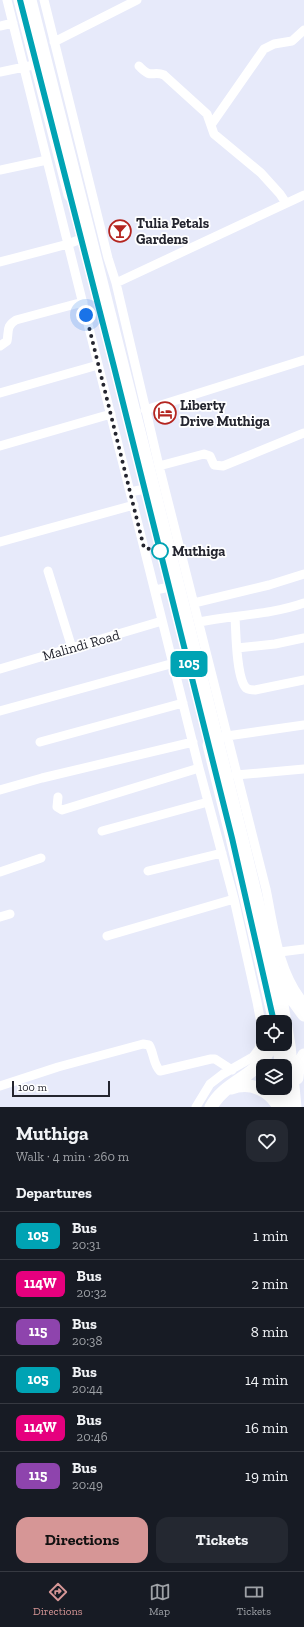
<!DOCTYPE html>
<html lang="en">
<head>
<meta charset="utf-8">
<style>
	:root { --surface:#171b24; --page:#242831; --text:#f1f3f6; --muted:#9ea1a6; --line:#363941; --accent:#d69696 }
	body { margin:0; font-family:"Zilla Slab",serif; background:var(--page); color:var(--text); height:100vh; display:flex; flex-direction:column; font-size:15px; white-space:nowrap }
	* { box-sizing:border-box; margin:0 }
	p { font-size:13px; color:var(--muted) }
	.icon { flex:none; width:22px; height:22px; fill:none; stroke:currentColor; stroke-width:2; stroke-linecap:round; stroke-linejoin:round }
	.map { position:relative; height:1107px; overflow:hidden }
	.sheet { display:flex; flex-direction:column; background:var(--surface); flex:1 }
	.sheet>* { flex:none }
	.badge { padding:0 8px; border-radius:6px; font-size:14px; line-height:26px }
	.buttons { position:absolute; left:256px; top:1015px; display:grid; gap:8px }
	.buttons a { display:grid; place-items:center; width:36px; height:36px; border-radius:8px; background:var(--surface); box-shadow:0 4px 16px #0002; font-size:20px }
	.scale { position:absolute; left:12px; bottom:10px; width:98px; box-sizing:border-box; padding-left:4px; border:2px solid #24252f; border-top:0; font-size:11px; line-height:14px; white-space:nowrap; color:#24252f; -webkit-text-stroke:3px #fff; paint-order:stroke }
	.you { position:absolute; width:20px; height:20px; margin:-10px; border:3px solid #fff; border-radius:50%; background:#1a73e8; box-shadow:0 0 0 6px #1a73e833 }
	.map>.badge { position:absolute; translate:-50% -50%; box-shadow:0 0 0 2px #fff }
	h2 { padding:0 16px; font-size:15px; line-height:36px }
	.round { display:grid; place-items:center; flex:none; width:42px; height:42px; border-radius:12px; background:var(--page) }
	.summary { display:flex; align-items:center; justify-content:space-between; height:68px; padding:0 16px }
	h1 { font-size:19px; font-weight:700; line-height:30px }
	.action { display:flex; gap:8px; margin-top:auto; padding:8px 16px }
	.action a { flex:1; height:46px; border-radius:12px; background:var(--accent); color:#111; font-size:16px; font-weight:700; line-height:46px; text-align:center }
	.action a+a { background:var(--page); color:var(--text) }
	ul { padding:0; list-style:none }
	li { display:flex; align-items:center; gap:12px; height:48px; padding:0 16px; border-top:1px solid var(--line) }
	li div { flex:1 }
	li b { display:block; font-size:15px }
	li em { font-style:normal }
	li .badge { min-width:44px; font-weight:700; text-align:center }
	.menu { display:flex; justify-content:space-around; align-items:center; height:56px; border-top:1px solid var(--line); background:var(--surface); font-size:11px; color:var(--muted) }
	.menu a { display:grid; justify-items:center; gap:2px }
	.menu .selected { color:var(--accent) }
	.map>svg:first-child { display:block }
</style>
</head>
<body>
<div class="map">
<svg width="304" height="1107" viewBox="0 0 304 1107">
	<rect width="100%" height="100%" fill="#e7eafa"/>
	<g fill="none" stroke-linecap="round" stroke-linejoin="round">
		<path stroke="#fff" stroke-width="9" d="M 7,0 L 199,768 L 234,899 L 257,1002 L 261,1023 L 261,1040 L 259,1049 L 253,1057 L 223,1074 L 210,1084 L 196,1107
			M 44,0 L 108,258 L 116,283 L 159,466 L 266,889 C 274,928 278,971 304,1003
			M 0,26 L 13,23
			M 54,42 L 137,0
			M 139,66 C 152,80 152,70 164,75 L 207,114 L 214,134 L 261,173 L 280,194 L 286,203
			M 0,72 L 29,66
			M 211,125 L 264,49 L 274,44 L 292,41 L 304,30
			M 0,170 L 47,160
			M 0,262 L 68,244 L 81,239
			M 116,283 L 304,195
			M 0,346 L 7,341 C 9,331 6,326 16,320 L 83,302
			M 0,393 L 98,365
			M 145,410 L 304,360
			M 0,446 L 111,414
			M 159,466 L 204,454 L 210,456 L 214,465 L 223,466 L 304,433
			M 130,492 L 145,489
			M 0,542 L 134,505
			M 48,571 L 72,648
			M 155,590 L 170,587
			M 194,603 L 269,585 L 304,574
			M 235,617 C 236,632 236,677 246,688 C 249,690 251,690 255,690 L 304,680
			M 199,622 C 234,615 270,615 304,603
			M 237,648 L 275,644 L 304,638
			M 0,669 L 162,621
			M 0,711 L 174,663
			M 220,737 L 304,725
			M 40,742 L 183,703
			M 236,775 L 304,769
			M 0,790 L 42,778 L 193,742
			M 58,797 L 57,807 L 62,810 L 199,768
			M 102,831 L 208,802
			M 148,871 L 222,853
			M 0,872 L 41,858
			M 0,917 L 10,914
			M 107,936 L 234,899
			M 280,952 L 304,949
			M 0,1086 L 58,1067 L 143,1044 L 149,1045 C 154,1053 153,1064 160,1071 L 211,1059 L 215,1059 L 232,1070"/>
		<path stroke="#fff" stroke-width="13" d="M 20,0 L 70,195
			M 30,0 L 242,839 L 281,999 L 289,1045 L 295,1107
			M 209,745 L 232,838 L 275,1022
			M 280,974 L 293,1000 L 304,1015
			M 278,1044 L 282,1066
			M 297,1078 L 298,1067 L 304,1055
			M 231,1088 C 251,1081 269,1090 279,1107
			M 284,1088 L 286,1107
			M 211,1107 C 226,1079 261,1077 271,1044"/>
	</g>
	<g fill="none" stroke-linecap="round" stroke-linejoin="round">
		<g stroke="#fff" stroke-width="9">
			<path id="line" d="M 20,0 L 114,367 L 232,838 L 274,1022"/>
		</g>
		<use href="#line" stroke="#00a3b4" stroke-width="6"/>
		<path stroke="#24252f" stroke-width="4" stroke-dasharray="0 7.2" d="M 86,315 L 144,548 L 160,551"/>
	</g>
	<defs>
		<g id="bar-ring" transform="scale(1.15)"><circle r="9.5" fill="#fff" stroke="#b42520" stroke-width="1.5"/><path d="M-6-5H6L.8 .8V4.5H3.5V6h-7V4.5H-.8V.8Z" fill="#b42520"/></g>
		<g id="hotel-ring" transform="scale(1.15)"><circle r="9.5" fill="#fff" stroke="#b42520" stroke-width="1.5"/><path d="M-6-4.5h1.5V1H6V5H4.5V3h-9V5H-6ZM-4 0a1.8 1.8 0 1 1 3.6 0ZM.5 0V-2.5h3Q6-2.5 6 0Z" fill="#b42520"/></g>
	</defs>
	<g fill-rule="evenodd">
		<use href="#bar-ring" x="120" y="231"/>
		<use href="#hotel-ring" x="165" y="413"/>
	</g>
	<circle fill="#fff" stroke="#00a3b4" stroke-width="2" cx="160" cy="551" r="8"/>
	<g text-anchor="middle" stroke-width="3.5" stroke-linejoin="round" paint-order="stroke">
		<g font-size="14" font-weight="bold" fill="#24252f" stroke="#fff" text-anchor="start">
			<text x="136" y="228">Tulia Petals<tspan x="136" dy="16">Gardens</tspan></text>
			<text x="180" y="410">Liberty<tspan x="180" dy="16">Drive Muthiga</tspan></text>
		</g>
		<g font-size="14" font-weight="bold" fill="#24252f" stroke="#fff" text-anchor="start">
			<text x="172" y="556">Muthiga</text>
		</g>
		<g font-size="14" fill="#24252f" stroke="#fff">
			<text transform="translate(81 645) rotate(-16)" y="5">Malindi Road</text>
		</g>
	</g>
</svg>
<div class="buttons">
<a><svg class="icon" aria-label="locate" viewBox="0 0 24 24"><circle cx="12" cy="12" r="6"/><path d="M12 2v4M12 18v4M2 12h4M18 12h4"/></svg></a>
<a><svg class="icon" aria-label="layers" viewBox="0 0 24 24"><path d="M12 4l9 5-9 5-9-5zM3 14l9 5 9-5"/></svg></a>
</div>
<div class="scale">100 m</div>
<div class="you" style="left:86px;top:315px"></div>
<b class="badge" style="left:189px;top:664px;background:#00a3b4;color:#fff">105</b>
</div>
<section class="sheet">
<div class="summary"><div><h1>Muthiga</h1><p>Walk · 4 min · 260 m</p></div><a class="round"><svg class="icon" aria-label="heart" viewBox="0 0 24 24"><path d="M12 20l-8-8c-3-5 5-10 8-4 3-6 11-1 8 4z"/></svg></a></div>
<h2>Departures</h2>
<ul>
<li><span class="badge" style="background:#00a3b4;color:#fff">105</span><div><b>Bus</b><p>20:31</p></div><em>1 min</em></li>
<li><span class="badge" style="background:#e6007e;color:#fff">114W</span><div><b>Bus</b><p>20:32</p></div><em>2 min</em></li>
<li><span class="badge" style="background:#8e44ad;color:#fff">115</span><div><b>Bus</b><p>20:38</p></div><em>8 min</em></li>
<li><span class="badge" style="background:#00a3b4;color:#fff">105</span><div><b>Bus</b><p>20:44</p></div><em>14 min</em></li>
<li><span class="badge" style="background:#e6007e;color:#fff">114W</span><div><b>Bus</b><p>20:46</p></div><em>16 min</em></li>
<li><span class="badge" style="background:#8e44ad;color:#fff">115</span><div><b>Bus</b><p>20:49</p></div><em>19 min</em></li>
</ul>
<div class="action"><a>Directions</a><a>Tickets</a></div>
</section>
<nav class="menu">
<a class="selected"><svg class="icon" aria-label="directions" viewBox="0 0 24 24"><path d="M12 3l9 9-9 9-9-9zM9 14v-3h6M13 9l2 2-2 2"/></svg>Directions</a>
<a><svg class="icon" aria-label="map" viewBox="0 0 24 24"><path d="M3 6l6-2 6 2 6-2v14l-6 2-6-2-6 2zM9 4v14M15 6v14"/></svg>Map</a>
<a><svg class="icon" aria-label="tickets" viewBox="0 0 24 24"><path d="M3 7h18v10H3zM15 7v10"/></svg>Tickets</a>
</nav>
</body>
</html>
